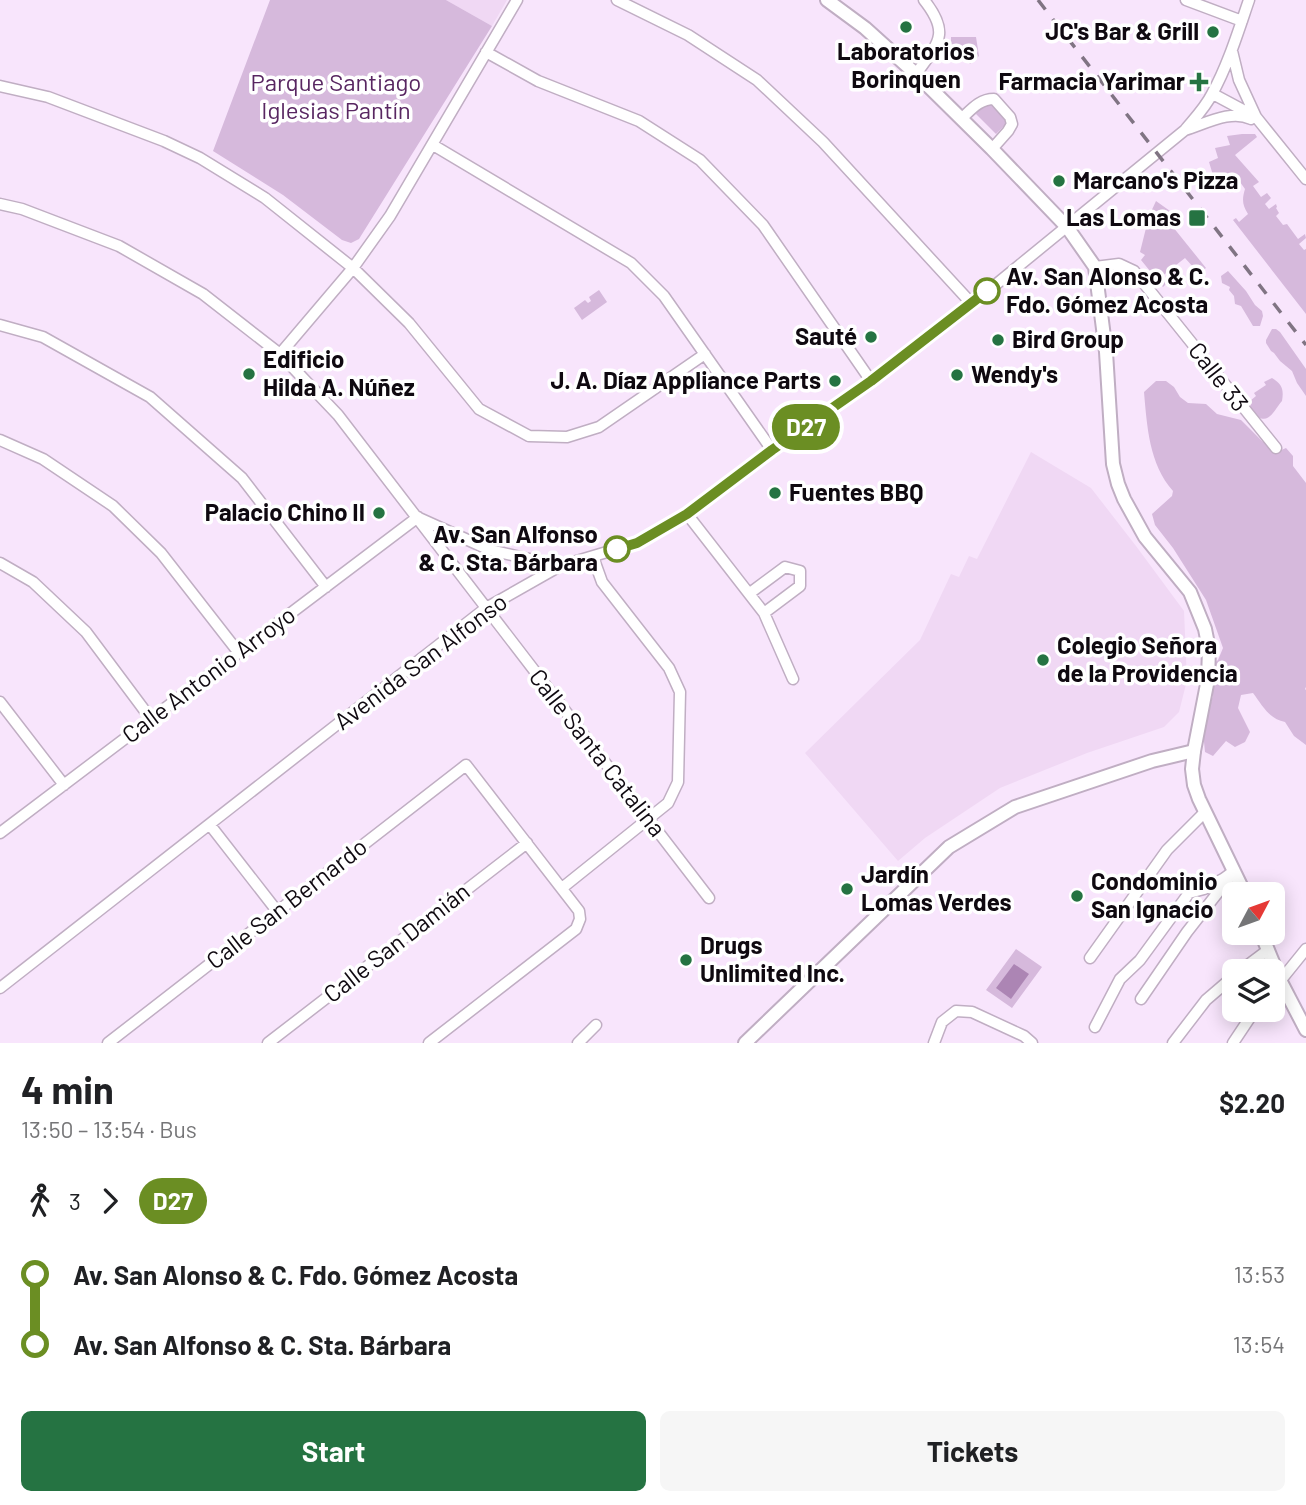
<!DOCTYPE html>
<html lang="en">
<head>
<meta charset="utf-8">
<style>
	:root { --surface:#fff; --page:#f6f6f6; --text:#202124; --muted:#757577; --accent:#257342 }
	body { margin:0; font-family:Barlow,sans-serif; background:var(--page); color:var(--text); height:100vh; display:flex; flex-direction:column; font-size:26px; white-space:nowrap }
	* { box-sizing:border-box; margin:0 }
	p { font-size:23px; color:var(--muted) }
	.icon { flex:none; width:38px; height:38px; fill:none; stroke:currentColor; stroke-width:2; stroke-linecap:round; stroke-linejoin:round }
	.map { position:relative; height:1043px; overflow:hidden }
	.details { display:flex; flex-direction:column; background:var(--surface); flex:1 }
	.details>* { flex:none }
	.badge { padding:0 14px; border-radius:23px; font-size:24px; line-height:46px }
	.needle { width:46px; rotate:49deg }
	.buttons { position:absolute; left:1222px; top:882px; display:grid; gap:14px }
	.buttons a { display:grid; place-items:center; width:63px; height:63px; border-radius:10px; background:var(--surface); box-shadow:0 4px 18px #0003; font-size:35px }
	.map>.badge { position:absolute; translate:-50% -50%; box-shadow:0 0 0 4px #fff }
	.legs { display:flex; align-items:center; gap:10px; height:77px; padding:0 21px; font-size:23px }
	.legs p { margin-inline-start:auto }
	.head { display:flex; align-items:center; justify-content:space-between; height:119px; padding:0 21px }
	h1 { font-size:38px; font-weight:700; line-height:52px }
	.button { display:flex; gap:14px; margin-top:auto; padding:14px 21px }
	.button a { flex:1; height:80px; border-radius:10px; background:var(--accent); color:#fff; font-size:28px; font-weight:700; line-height:80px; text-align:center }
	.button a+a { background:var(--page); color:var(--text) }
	ul { padding:0 21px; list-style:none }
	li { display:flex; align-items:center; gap:24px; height:70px; font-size:26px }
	li i { display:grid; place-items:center; width:10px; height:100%; margin:0 9px; background:currentColor }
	li i::after { content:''; width:18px; height:18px; margin:-9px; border:5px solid; border-radius:50%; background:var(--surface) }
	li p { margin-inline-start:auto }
	li:first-child i { background:linear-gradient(#0000 50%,currentColor 0) }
	li:last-child i { background:linear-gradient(currentColor 50%,#0000 0) }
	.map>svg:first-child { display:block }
</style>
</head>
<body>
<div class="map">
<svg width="1306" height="1043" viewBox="0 0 1306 1043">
	<rect width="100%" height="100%" fill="#f8e5fc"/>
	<path fill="#f0d8f4" d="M 446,0 L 507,0 L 492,26 Z
		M 1031,452 L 1091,488 L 1136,546 L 1184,611 L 1187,680 L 1179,712 L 1164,727 L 1087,753 L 1000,788 L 925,838 L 898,861 L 805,753 L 920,640 L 951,574 L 959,577 L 969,556 L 977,559 Z"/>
	<path fill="#d6b9dc" d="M 270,0 L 446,0 L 492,26 L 359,239 L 351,243 L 342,240 L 283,195 L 213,151 Z
		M 951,37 L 976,37 L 979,56 L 970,64 L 960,54 L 957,56 L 951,49 L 957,52 L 960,48 L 951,44 Z
		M 991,103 L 1005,118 L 1007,123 L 996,134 L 976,114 L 979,108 Z
		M 1242,134 L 1255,134 L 1257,137 L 1235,155 L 1259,182 L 1253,186 L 1261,197 L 1267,193 L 1271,198 L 1265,204 L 1269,209 L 1276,204 L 1277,207 L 1276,208 L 1279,213 L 1276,216 L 1283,225 L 1287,224 L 1298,239 L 1305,234 L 1306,238 L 1299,244 L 1304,250 L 1306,249 L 1306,314 L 1233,220 L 1236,218 L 1239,222 L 1248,214 C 1242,205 1242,199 1245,189 L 1235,175 L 1224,183 L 1222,181 L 1216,185 L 1209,162 L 1218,158 L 1215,148 L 1230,145 L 1227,136 Z
		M 1156,201 L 1177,216 L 1174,219 L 1177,223 L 1173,227 L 1206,268 L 1196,275 L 1192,270 L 1194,268 L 1185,258 L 1161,277 L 1166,284 L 1163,287 L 1141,260 L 1145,255 L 1140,252 L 1149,216 Z
		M 1228,271 L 1246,291 L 1255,305 L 1262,311 L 1263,316 L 1260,326 L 1253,326 L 1241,306 L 1235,304 L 1234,296 L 1229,290 L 1230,287 L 1222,283 L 1221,276 Z
		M 599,290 L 607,302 L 582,320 L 574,308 L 585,300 L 588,303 L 591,301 L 589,297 Z
		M 1272,329 L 1276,329 L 1280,332 L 1306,369 L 1306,396 L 1297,383 L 1292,371 L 1280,361 L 1274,353 L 1271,351 L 1266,343 L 1266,340 Z
		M 1272,378 C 1282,384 1284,389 1282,401 C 1276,407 1269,426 1257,416 C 1252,412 1250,407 1250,401 L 1256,396 L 1254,393 L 1266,385 L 1264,382 Z
		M 1156,381 L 1166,381 L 1174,387 L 1180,397 L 1188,403 L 1206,404 L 1217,414 L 1241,420 L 1262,441 L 1279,451 L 1286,448 L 1293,456 L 1293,466 L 1306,483 L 1306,687 L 1305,689 L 1306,690 L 1306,745 L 1294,736 L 1285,722 C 1269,719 1262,705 1253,693 L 1241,695 L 1238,708 L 1250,732 L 1245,742 L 1235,747 L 1226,741 L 1213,756 L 1205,752 L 1203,732 L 1213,695 L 1208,669 L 1218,660 L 1223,648 L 1206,600 L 1173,548 L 1155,525 L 1152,514 L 1172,496 L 1173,491 C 1149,464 1147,426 1144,392 Z
		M 1016,949 L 1042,967 L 1012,1008 L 986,990 Z"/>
	<path fill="#ac85b4" d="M 1014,964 L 1029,974 L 1011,999 L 996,988 Z"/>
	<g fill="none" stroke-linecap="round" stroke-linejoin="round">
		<g stroke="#c0aec3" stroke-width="13">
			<path id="minor" d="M 617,0 L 688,35 L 757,80 L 823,142 L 972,304
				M 1186,0 L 1242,21
				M 1232,51 L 1239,80 L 1256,117
				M 486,52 L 538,81 L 639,121 L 700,160 L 763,225 L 871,381
				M 916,74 C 938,43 951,34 924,0
				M 0,86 L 48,97 L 164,141 L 200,158 L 265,198 L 353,268 L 409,323 L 479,409 L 529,436 L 567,437 L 599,427 L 705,354
				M 1213,94 L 1256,117 L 1306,179
				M 961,119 C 971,110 979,99 994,99 L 1010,117 L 1012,124 L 1008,131 L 992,149
				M 1185,130 C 1205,124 1231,109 1251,119
				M 433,145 L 631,263 L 664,296 L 772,450
				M 0,204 L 22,209 L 119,246 L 203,294 L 280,354 L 338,415 L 709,898
				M 1095,267 L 1119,264 L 1134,271 L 1276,448
				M 0,325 L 43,337 L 150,397 L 242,478 L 326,587
				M 280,354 L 353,268 L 390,216 L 517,0
				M 0,440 L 43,459 L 113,506 L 161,553 L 239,653
				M 687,514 L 764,613 L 793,679
				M 419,518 L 490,550 L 560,566
				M 0,563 L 33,582 L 86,632 L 151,719
				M 750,593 L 785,567 L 800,571 L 800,586 L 764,613
				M 0,702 L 64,785
				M 210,825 L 277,911
				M 0,833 L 418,517
				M 562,888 L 668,803 L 678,782 L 680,692 L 669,668 L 602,582 L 593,557
				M 1090,958 L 1167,850 L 1205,812
				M 1240,971 L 1268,950
				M 0,988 L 486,608 L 560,566 L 637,543 L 687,514 L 772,450 L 871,381 L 972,304 L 1185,130 C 1194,119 1205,108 1212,94 C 1228,65 1238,32 1249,0
				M 1272,991 L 1306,949
				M 1141,999 L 1187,932 L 1230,877
				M 1095,1027 L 1120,979 L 1140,960 L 1189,893 L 1204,889 L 1223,879 L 1234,871
				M 108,1043 L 466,765 L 579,911 L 580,919 L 576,929 L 429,1043
				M 268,1043 L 527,843
				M 578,1043 L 596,1025
				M 934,1043 L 942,1022 L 956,1011 L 972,1012 L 1024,1036 L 1032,1043
				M 1173,1043 L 1206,1000 L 1234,976
				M 1233,1043 L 1255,1010"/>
		</g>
		<g stroke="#c0aec3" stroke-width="16">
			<path id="tertiary" d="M 745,1043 L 949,847 L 1015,807 L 1152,761 L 1194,751"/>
		</g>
		<g stroke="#c0aec3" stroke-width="16">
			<path id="secondary" d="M 827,0 L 865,28 L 916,74 L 992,149 L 1067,227 L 1095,267 L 1106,352 L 1113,464 L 1118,484 L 1124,499 L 1145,537 L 1190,592 L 1205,629 L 1209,649 L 1208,679 L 1194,751 L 1192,769 L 1194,785 L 1199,799 L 1245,894
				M 1261,933 L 1281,982 L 1306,1030"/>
		</g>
		<use href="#minor" stroke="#fff" stroke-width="10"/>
		<use href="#tertiary" stroke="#fff" stroke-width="12"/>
		<use href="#secondary" stroke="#fff" stroke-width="12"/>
		<path stroke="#807483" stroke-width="3.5" stroke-dasharray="12 12" stroke-linecap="butt" d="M 1038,0 L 1306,345"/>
	</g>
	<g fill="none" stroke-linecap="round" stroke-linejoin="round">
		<g stroke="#fff" stroke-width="16">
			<path id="line-1" d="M 617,549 L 637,543 L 687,514 L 772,450 L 871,381 L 987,291"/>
		</g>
		<use href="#line-1" stroke="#6b8e23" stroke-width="10"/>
	</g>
	<g fill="#257342" stroke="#fff" stroke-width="2.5">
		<circle cx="906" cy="27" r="7"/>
		<circle cx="1213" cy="32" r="7"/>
		<path d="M1195.5 71.5h7v7h7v7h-7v7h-7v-7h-7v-7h7z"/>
		<circle cx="1059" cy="181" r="7"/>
		<rect x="1188" y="209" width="18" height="18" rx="3.5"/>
		<circle cx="871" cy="337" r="7"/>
		<circle cx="998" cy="340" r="7"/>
		<circle cx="249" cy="374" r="7"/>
		<circle cx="957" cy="375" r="7"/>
		<circle cx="835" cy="381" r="7"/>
		<circle cx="775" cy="493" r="7"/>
		<circle cx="379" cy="513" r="7"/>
		<circle cx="1043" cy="660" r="7"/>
		<circle cx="847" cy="889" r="7"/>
		<circle cx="1077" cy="896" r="7"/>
		<circle cx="686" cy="960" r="7"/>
	</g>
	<g fill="#fff" stroke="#6b8e23" stroke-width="3.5">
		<circle cx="987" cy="291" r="12"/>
		<circle cx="617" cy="549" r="12"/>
	</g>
	<g text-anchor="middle" stroke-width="7" stroke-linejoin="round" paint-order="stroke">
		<g font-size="24" font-weight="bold" fill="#0f0910" stroke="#fff" text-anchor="start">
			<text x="1199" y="40" text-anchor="end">JC's Bar &amp; Grill</text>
			<text x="906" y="60" text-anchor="middle">Laboratorios<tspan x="906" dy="28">Borinquen</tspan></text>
			<text x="1185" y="90" text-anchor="end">Farmacia Yarimar</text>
			<text x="1073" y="189">Marcano's Pizza</text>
			<text x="1181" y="226" text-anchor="end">Las Lomas</text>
			<text x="857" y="345" text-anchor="end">Sauté</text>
			<text x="1012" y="348">Bird Group</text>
			<text x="263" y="368">Edificio<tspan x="263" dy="28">Hilda A. Núñez</tspan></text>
			<text x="971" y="383">Wendy's</text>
			<text x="821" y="389" text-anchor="end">J. A. Díaz Appliance Parts</text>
			<text x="789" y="501">Fuentes BBQ</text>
			<text x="365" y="521" text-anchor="end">Palacio Chino II</text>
			<text x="1057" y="654">Colegio Señora<tspan x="1057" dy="28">de la Providencia</tspan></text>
			<text x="861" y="883">Jardín<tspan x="861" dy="28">Lomas Verdes</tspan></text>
			<text x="1091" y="890">Condominio<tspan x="1091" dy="28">San Ignacio</tspan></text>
			<text x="700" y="954">Drugs<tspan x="700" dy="28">Unlimited Inc.</tspan></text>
		</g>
		<g font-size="24" fill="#582661" stroke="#fff">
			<text x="336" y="91">Parque Santiago<tspan x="336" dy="28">Iglesias Pantín</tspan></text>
		</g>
		<g font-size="24" font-weight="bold" fill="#0f0910" stroke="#fff" text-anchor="start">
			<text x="1006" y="285">Av. San Alonso &amp; C.<tspan x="1006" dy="28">Fdo. Gómez Acosta</tspan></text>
			<text x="598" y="543" text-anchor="end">Av. San Alfonso<tspan x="598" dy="28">&amp; C. Sta. Bárbara</tspan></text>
		</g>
		<g font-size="24" fill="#0f0910" stroke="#fff">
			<text transform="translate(1218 377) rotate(52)" y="8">Calle 33</text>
			<text transform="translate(421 662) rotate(-37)" y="8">Avenida San Alfonso</text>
			<text transform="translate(209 675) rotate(-37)" y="8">Calle Antonio Arroyo</text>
			<text transform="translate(597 753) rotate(52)" y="8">Calle Santa Catalina</text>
			<text transform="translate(287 904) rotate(-38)" y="8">Calle San Bernardo</text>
			<text transform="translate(397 943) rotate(-38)" y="8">Calle San Damián</text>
		</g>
	</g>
</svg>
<div class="buttons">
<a><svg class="needle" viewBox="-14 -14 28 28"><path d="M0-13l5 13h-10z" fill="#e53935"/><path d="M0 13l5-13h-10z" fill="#757577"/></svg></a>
<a><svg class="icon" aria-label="layers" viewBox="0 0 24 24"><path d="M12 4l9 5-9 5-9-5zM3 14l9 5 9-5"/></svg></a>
</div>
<b class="badge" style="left:806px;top:427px;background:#6b8e23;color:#fff">D27</b>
</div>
<section class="details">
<div class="head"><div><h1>4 min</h1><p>13:50 – 13:54 · Bus</p></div><b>$2.20</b></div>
<div class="legs"><svg class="icon" aria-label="walk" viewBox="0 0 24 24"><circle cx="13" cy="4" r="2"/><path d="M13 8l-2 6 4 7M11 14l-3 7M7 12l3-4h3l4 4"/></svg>3<svg class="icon" aria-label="forward" viewBox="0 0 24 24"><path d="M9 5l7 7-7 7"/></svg><b class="badge" style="background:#6b8e23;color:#fff">D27</b></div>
<ul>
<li><i style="color:#6b8e23"></i><b>Av. San Alonso &amp; C. Fdo. Gómez Acosta</b><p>13:53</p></li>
<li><i style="color:#6b8e23"></i><b>Av. San Alfonso &amp; C. Sta. Bárbara</b><p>13:54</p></li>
</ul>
<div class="button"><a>Start</a><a>Tickets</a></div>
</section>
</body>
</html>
